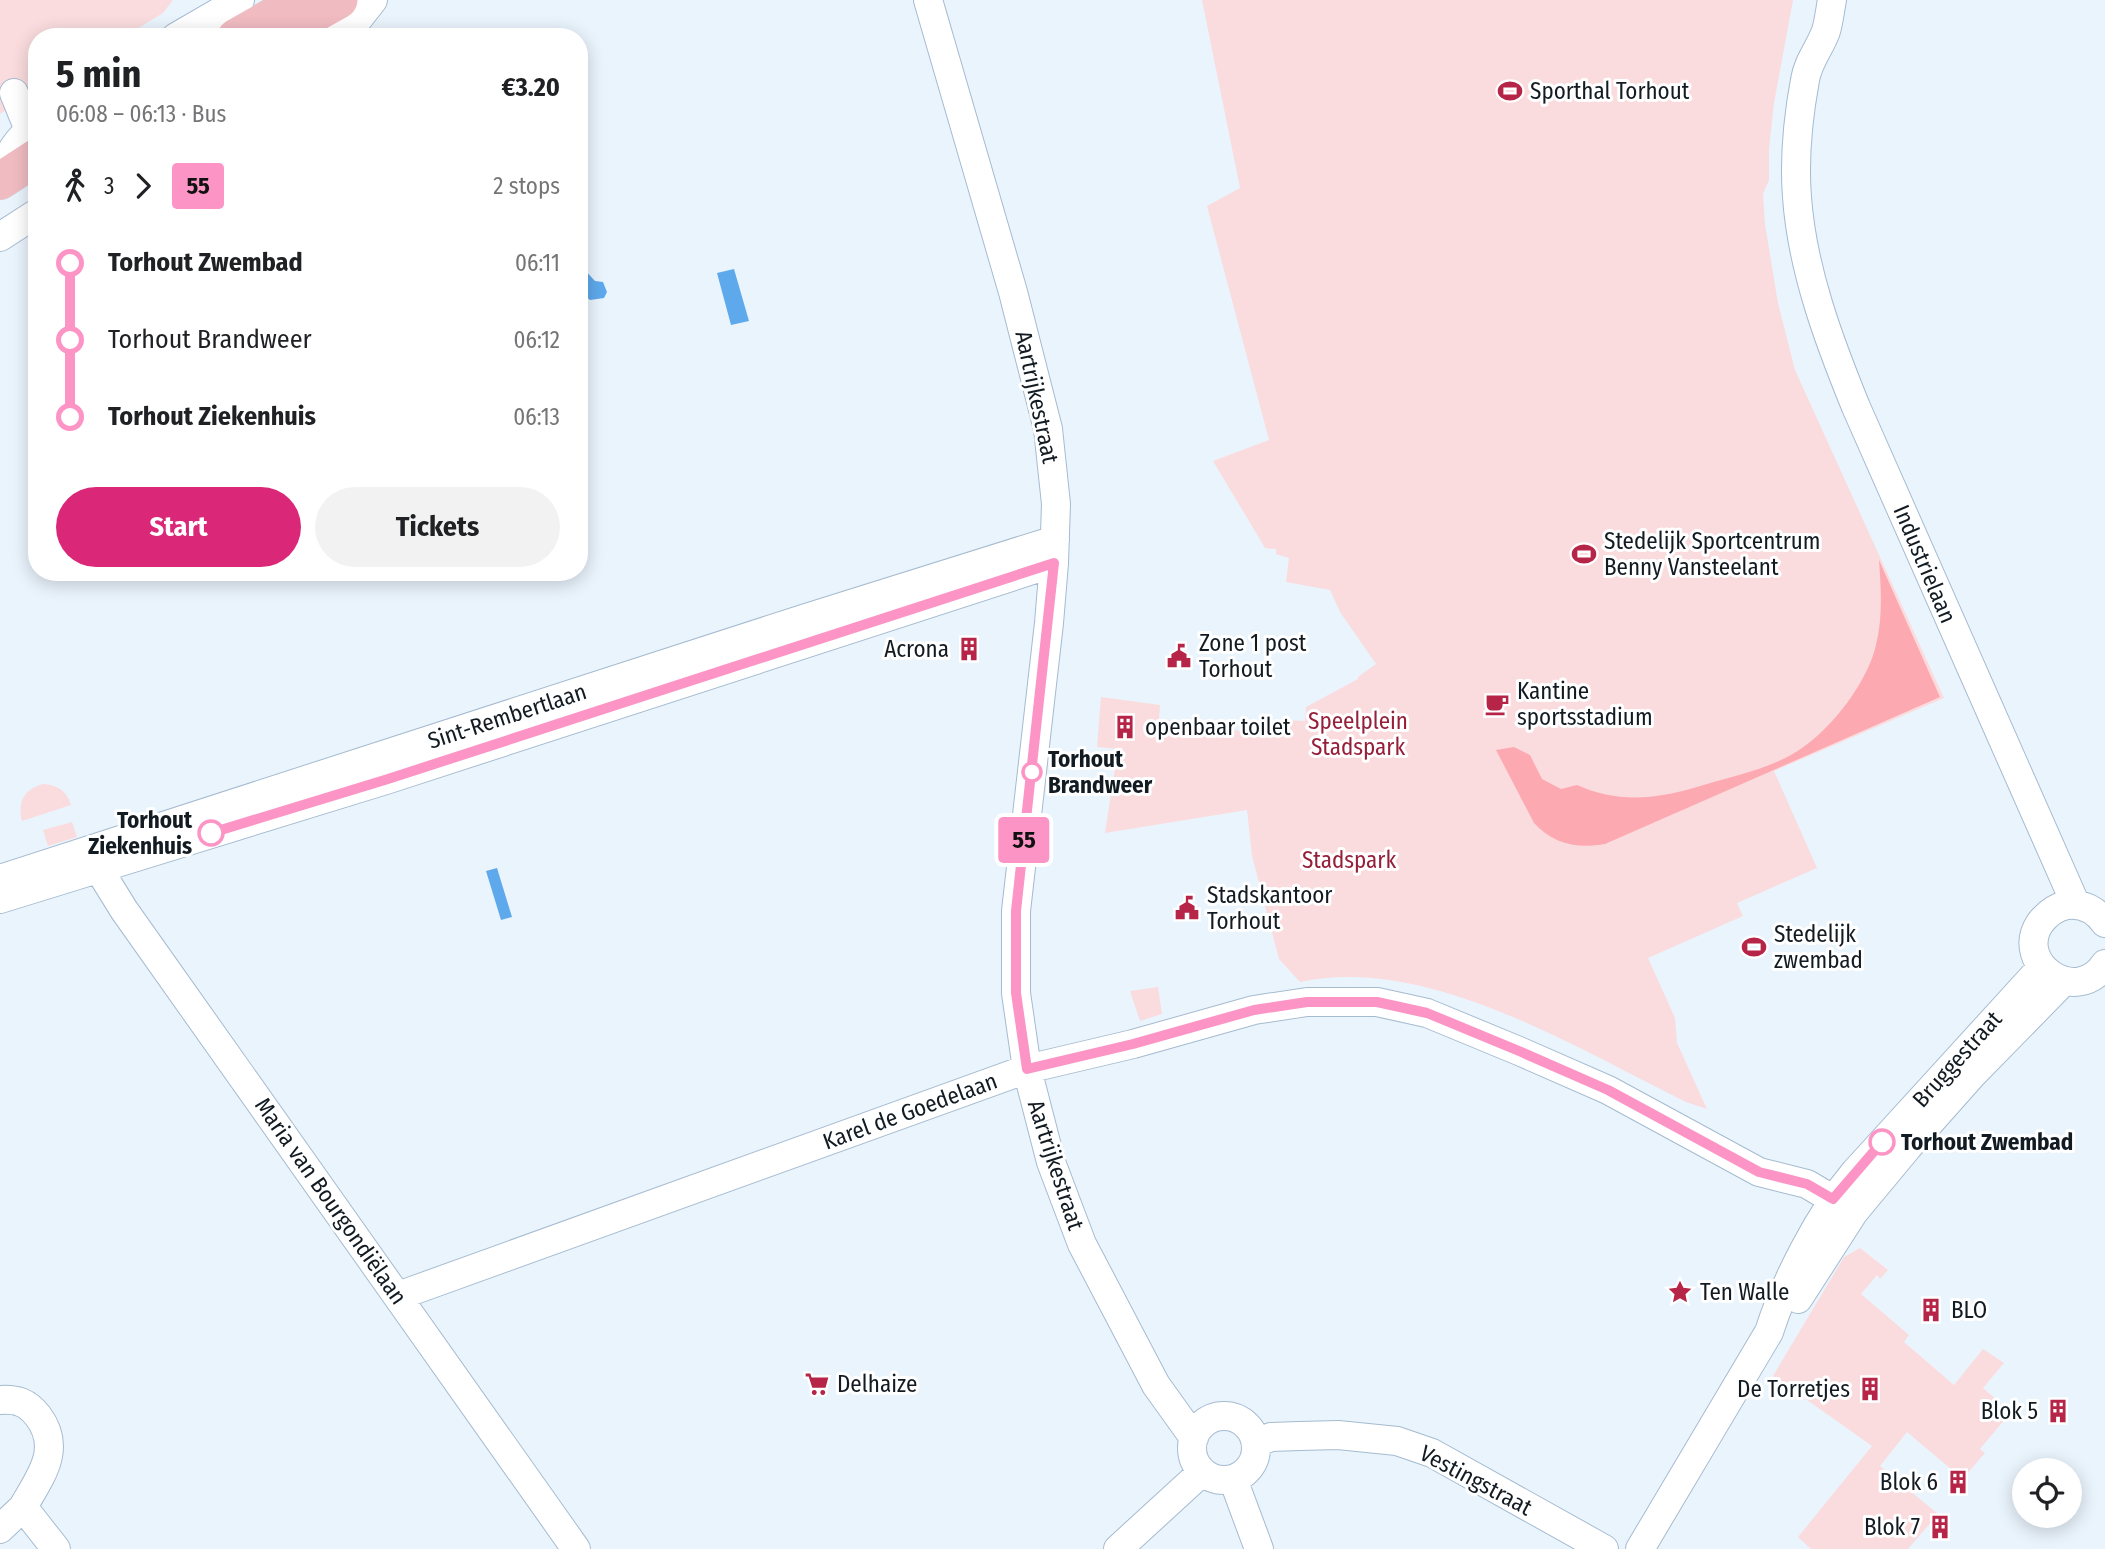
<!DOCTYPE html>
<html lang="en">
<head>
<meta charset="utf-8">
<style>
	:root { --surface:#fff; --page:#f2f2f2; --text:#202124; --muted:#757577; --accent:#db2777 }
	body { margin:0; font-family:"Fira Sans Condensed",sans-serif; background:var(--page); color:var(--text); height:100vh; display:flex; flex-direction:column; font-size:26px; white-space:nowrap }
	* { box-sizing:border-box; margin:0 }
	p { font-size:23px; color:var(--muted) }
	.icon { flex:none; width:38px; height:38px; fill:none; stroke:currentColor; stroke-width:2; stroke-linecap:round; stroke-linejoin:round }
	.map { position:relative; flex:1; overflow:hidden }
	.sheet { position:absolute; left:28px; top:28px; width:560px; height:553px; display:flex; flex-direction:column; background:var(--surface); border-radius:28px; box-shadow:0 4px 18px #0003 }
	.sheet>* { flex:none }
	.badge { padding:0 14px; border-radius:5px; font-size:24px; line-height:46px }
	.tools { position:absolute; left:2012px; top:1458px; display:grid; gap:14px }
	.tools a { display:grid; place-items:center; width:70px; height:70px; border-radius:50%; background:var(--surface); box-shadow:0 4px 18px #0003; font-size:35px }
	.map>.badge { position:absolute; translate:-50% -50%; box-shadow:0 0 0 4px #fff }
	.legs { display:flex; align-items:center; gap:10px; height:77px; padding:0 28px; font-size:23px }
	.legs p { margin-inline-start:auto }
	.overview { display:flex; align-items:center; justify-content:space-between; height:119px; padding:0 28px }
	h1 { font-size:38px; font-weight:700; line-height:52px }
	.button { display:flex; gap:14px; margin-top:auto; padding:14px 28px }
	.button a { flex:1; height:80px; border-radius:42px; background:var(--accent); color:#fff; font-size:28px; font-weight:700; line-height:80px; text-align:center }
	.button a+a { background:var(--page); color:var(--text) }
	ul { padding:0 28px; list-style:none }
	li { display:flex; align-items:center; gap:24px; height:77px; font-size:26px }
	li i { display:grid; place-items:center; width:10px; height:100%; margin:0 9px; background:currentColor }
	li i::after { content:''; width:18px; height:18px; margin:-9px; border:5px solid; border-radius:50%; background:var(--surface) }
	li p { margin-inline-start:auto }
	li:first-child i { background:linear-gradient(#0000 50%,currentColor 0) }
	li:last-child i { background:linear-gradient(currentColor 50%,#0000 0) }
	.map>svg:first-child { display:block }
</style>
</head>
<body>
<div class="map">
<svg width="2105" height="1549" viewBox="0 0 2105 1549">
	<rect width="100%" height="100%" fill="#eaf4fd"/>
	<path fill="#fadcde" d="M 0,0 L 173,0 L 163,13 L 124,37 L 37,37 L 37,90 L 0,114 Z
		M 1202,0 L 1793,0 L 1774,103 L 1769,149 L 1769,180 L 1763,194 L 1765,224 L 1778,303 L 1795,370 L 1944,698 L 1774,771 L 1817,868 L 1737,903 L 1743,916 L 1648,958 L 1675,1018 L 1677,1043 L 1707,1109 L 1686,1102 C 1576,1048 1426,954 1300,982 L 1279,959 L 1252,856 L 1247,810 L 1105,833 L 1118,749 L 1097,747 L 1101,697 L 1160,705 L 1159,719 L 1283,737 L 1286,720 L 1305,721 L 1306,707 L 1358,679 L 1358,677 L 1376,664 L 1340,612 L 1330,590 L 1286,582 L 1289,558 L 1276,554 L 1276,549 L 1265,548 L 1213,461 L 1269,440 L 1207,206 L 1240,188 Z
		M 43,784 C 58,785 67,791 71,805 L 22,821 C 17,802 24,789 43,784 Z
		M 72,822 L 77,837 L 48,846 L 43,830 Z
		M 1158,987 L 1162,1014 L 1140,1021 L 1130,991 Z
		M 1860,1248 L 1888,1270 L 1880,1279 L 1877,1275 L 1861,1294 L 1909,1335 L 1904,1342 L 1954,1385 L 1983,1349 L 2004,1363 L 1983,1388 L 2011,1412 L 1980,1449 L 1985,1453 L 1966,1475 L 1958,1475 L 1907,1432 L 1880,1466 L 1938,1514 L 1908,1549 L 1811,1549 L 1798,1537 L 1872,1446 L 1773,1376 L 1844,1257 Z"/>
	<path fill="#fda9b1" d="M 1879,560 L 1940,697 L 1605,844 C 1577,849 1553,844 1534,823 L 1496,750 L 1514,747 L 1530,755 L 1542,779 L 1561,789 L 1577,785 C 1621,805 1662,798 1707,784 C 1738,775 1775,767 1802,748 C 1833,727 1868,681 1876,645 C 1883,617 1881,588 1879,560 Z"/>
	<path fill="#5ea9ec" d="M 582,267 L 595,281 L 603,282 L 607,292 L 604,298 L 590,300 L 579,291 L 579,268 Z
		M 734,269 L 749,321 L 731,325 L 717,273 Z
		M 497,868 L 512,917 L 501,920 L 486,871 Z"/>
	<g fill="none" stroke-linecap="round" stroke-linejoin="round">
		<g stroke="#a5bbd0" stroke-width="30">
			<path id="minor" d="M 928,0 L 1013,292 L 1048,429 L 1056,504 L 1054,563 L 1049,623 L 1016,911 L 1016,993 L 1027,1069 L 1051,1162 L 1082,1244 L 1156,1385 L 1194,1438
				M 1832,0 C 1830,10 1829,21 1826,31 C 1820,48 1808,61 1805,80 C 1798,118 1794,159 1797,197 C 1802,269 1829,341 1856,407 L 2076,905
				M 176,37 L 240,0
				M 332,37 L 355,23 L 373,0
				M 14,93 L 29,130
				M 0,178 C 8,152 17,140 37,123
				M 0,237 L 37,213
				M 92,852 L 98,868 L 124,910 L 576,1549
				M 0,879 L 806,618 L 1055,540
				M 0,899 L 389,779 L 1054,563
				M 2105,923 C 2096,910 2083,903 2067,905 C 2056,907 2047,914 2040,923 C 2013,964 2077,1007 2105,964
				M 398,1296 L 1027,1069 L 1133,1044 L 1254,1010 L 1307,1002 L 1377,1002 L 1427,1013 L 1519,1051 L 1608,1090 L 1759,1172 L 1807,1184 L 1854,1212
				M 1798,1299 L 1854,1212 L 1908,1147 L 1972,1075 L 2064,981
				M 0,1400 C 17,1399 27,1402 38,1416 C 63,1449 40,1477 23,1507 L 56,1549
				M1192 1448a32 32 0 1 1 64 0a32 32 0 1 1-64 0Z
				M 1256,1443 L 1271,1437 L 1299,1436 L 1338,1435 L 1397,1441 L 1432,1453 L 1604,1549
				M 1233,1479 L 1259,1549
				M 0,1529 L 23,1507
				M 1118,1549 L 1202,1472
				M 1640,1549 L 1769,1332 C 1786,1279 1819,1215 1855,1172 L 2042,967"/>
		</g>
		<g stroke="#d0d1d3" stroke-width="38">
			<path id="major" d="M 236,37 L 291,6
				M 273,37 L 339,0
				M 0,181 L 37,157"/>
		</g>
		<use href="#minor" stroke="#fff" stroke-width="28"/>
		<use href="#major" stroke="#f0bcc2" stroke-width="37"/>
	</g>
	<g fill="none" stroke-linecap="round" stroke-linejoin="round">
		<g stroke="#fff" stroke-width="16">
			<path id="line-1" d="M 211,833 L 388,779 L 1054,563 L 1016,911 L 1016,993 L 1027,1069 L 1133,1044 L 1254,1010 L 1307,1002 L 1377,1002 L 1427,1013 L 1519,1051 L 1608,1090 L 1759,1172 L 1807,1184 L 1833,1199 L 1882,1142"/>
		</g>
		<use href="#line-1" stroke="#fc95c5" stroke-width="10"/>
	</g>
	<defs>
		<g id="stadium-bare" transform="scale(1.89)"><path d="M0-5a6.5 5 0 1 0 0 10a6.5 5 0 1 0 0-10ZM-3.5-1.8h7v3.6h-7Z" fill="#b62447" stroke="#fff" stroke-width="2.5" paint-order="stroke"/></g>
		<g id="building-bare" transform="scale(1.89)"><path d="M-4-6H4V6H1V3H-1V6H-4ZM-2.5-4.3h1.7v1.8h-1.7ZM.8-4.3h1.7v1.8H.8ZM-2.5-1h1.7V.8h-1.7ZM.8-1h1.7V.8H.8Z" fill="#b62447" stroke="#fff" stroke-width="2.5" paint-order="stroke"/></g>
		<g id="civic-bare" transform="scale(1.89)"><path d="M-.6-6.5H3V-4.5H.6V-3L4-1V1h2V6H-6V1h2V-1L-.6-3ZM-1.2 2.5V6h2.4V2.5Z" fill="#b62447" stroke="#fff" stroke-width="2.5" paint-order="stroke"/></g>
		<g id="cafe-bare" transform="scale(1.89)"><path d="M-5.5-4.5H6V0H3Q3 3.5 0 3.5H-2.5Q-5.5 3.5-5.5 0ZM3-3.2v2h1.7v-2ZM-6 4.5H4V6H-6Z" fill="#b62447" stroke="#fff" stroke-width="2.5" paint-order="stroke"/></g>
		<g id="sight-bare" transform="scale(1.89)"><path d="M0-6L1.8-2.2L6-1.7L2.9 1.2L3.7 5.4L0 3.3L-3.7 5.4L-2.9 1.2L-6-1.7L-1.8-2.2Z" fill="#b62447" stroke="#fff" stroke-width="2.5" paint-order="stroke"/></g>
		<g id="supermarket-bare" transform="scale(1.89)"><path d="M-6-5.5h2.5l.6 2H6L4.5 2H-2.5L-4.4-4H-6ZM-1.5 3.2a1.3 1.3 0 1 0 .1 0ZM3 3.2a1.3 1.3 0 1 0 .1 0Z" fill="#b62447" stroke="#fff" stroke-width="2.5" paint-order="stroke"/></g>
	</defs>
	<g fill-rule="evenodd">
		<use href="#stadium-bare" x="1510" y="91"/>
		<use href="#stadium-bare" x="1584" y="554"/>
		<use href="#building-bare" x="969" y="649"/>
		<use href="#civic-bare" x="1179" y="656"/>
		<use href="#cafe-bare" x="1497" y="704"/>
		<use href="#building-bare" x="1125" y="727"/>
		<use href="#civic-bare" x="1187" y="908"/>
		<use href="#stadium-bare" x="1754" y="947"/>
		<use href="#sight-bare" x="1680" y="1292"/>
		<use href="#building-bare" x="1931" y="1310"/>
		<use href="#supermarket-bare" x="817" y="1384"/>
		<use href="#building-bare" x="1870" y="1389"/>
		<use href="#building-bare" x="2058" y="1411"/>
		<use href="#building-bare" x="1958" y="1482"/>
		<use href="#building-bare" x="1940" y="1527"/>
	</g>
	<g fill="#fff" stroke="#fc95c5" stroke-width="3.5">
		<circle cx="1032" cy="772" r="9"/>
		<circle cx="211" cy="833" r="12"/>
		<circle cx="1882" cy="1142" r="12"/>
	</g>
	<g text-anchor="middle" stroke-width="6" stroke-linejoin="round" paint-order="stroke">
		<g font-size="23" fill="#121a22" stroke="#fff" text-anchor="start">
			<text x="1530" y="99">Sporthal Torhout</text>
			<text x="1604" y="549">Stedelijk Sportcentrum<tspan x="1604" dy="26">Benny Vansteelant</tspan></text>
			<text x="1199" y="651">Zone 1 post<tspan x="1199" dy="26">Torhout</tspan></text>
			<text x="949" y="657" text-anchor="end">Acrona</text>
			<text x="1517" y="699">Kantine<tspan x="1517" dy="26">sportsstadium</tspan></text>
			<text x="1145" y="735">openbaar toilet</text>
			<text x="1207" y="903">Stadskantoor<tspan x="1207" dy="26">Torhout</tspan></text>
			<text x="1774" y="942">Stedelijk<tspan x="1774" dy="26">zwembad</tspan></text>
			<text x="1700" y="1300">Ten Walle</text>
			<text x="1951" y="1318">BLO</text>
			<text x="837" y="1392">Delhaize</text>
			<text x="1850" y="1397" text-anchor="end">De Torretjes</text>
			<text x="2038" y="1419" text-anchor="end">Blok 5</text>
			<text x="1938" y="1490" text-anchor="end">Blok 6</text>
			<text x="1920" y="1535" text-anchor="end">Blok 7</text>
		</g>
		<g font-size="23" fill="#121a22" stroke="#fff">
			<text transform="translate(1037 397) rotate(78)" y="8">Aartrijkestraat</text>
			<text transform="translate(1925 564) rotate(67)" y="8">Industrielaan</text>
			<text transform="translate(507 716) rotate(-18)" y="8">Sint-Rembertlaan</text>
			<text transform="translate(1957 1059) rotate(-48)" y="8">Bruggestraat</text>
			<text transform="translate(910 1111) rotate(-20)" y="8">Karel de Goedelaan</text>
			<text transform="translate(1056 1165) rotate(72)" y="8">Aartrijkestraat</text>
			<text transform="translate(331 1201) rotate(55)" y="8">Maria van Bourgondiëlaan</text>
			<text transform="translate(1476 1480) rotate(28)" y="8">Vestingstraat</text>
		</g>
		<g font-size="23" fill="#961f3a" stroke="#fff">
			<text x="1358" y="729">Speelplein<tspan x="1358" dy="26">Stadspark</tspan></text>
			<text x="1349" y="868">Stadspark</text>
		</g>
		<g font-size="23" font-weight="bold" fill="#121a22" stroke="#fff" text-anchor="start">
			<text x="1048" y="767">Torhout<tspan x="1048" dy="26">Brandweer</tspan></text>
			<text x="192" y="828" text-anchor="end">Torhout<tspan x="192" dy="26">Ziekenhuis</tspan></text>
			<text x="1901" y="1150">Torhout Zwembad</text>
		</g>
	</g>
</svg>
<div class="tools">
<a><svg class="icon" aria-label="locate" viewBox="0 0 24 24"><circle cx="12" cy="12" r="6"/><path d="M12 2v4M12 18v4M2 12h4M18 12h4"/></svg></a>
</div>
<b class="badge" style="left:1024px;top:840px;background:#fc95c5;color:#111">55</b>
<section class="sheet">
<div class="overview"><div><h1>5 min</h1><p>06:08 – 06:13 · Bus</p></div><b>€3.20</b></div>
<div class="legs"><svg class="icon" aria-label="walk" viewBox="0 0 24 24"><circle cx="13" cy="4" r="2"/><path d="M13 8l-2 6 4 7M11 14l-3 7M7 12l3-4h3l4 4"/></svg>3<svg class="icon" aria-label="forward" viewBox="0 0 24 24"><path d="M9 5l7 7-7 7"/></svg><b class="badge" style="background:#fc95c5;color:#111">55</b><p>2 stops</p></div>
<ul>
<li><i style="color:#fc95c5"></i><b>Torhout Zwembad</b><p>06:11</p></li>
<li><i style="color:#fc95c5"></i><span>Torhout Brandweer</span><p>06:12</p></li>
<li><i style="color:#fc95c5"></i><b>Torhout Ziekenhuis</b><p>06:13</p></li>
</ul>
<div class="button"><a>Start</a><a>Tickets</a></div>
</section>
</div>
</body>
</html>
